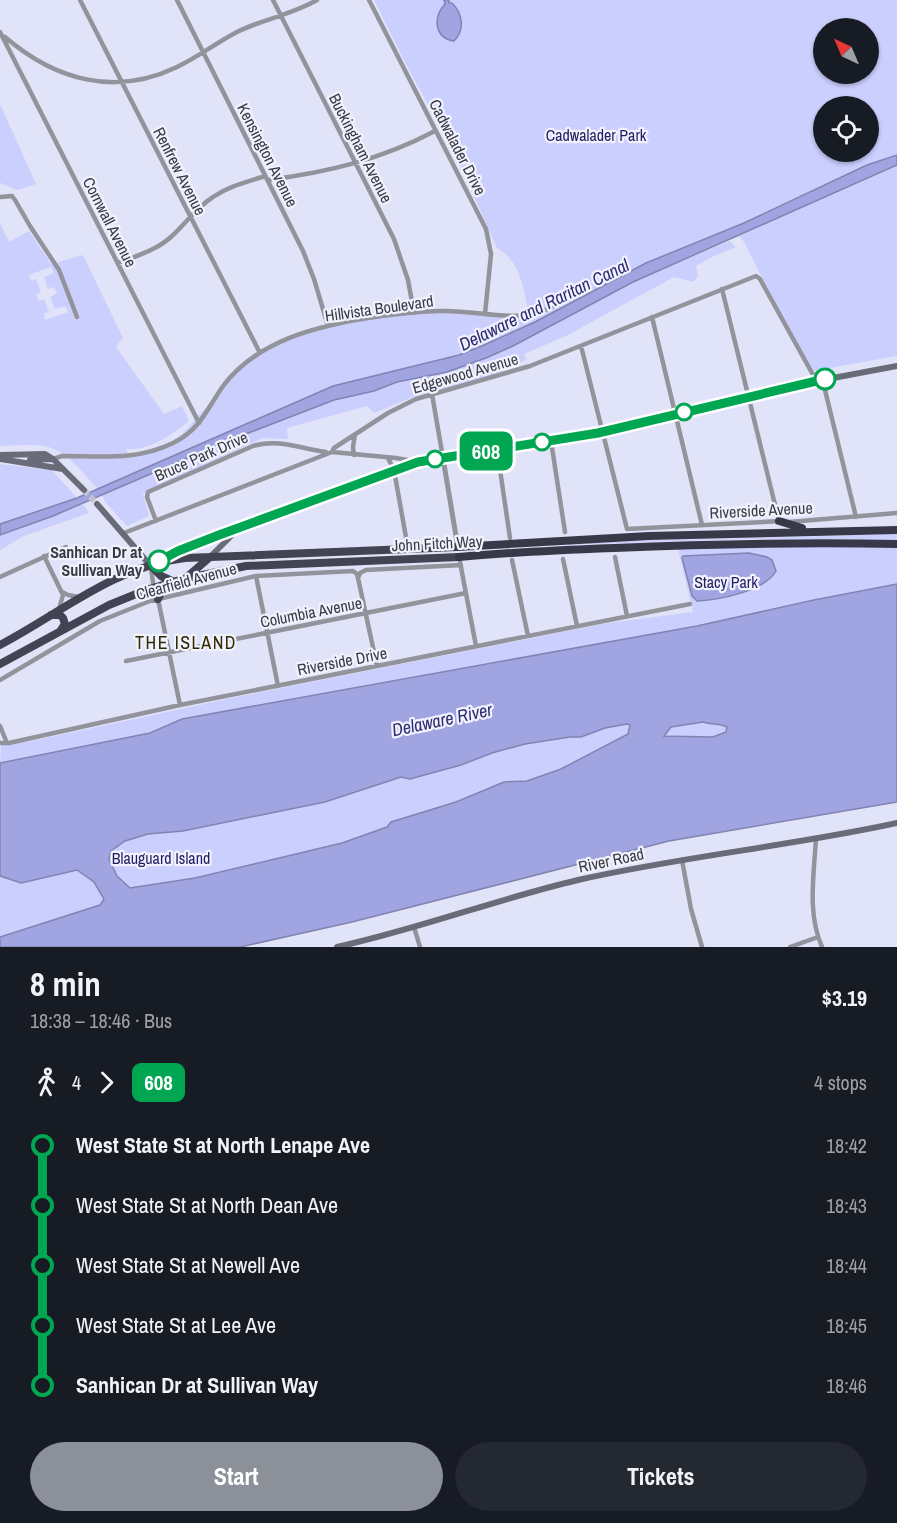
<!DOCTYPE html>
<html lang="en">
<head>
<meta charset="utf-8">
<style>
	:root { --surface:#171b24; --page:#242831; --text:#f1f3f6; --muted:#9ea1a6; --accent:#8c9099 }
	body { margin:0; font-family:"Archivo Narrow",sans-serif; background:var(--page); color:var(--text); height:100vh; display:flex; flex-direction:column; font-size:22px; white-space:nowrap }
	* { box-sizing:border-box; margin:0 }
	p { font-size:20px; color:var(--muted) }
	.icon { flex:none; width:33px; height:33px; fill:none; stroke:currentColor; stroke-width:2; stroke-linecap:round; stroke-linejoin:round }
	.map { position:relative; height:947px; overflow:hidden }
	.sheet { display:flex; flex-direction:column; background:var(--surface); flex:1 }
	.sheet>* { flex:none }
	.badge { padding:0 12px; border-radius:9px; font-size:21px; line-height:39px }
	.needle { width:39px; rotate:316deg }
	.controls { position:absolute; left:813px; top:18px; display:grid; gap:12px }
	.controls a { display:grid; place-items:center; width:66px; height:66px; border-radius:50%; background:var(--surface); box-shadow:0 2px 4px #0004; font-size:30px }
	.map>.badge { position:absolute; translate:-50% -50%; box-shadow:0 0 0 3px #fff }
	.legs { display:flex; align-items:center; gap:9px; height:66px; padding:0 30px; font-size:20px }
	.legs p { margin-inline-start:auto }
	.head { display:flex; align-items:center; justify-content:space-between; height:102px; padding:0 30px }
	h1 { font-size:33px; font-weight:700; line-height:45px }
	.cta { display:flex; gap:12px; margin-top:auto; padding:12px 30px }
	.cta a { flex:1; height:69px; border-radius:36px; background:var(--accent); color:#fff; font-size:24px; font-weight:700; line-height:69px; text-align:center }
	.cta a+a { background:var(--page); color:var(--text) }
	ul { padding:0 30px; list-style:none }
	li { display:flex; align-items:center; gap:21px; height:60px; font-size:22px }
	li i { display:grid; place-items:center; width:9px; height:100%; margin:0 8px; background:currentColor }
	li i::after { content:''; width:15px; height:15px; margin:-8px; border:4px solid; border-radius:50%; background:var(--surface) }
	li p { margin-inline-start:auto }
	li:first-child i { background:linear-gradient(#0000 50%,currentColor 0) }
	li:last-child i { background:linear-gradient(currentColor 50%,#0000 0) }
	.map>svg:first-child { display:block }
</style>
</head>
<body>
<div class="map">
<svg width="897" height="947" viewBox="0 0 897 947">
	<rect width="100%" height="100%" fill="#e1e4f8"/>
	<path fill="#cbcffe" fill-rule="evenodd" d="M 374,0 L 897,0 L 897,356 L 813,371 L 760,274 L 744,242 L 739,236 L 676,251 L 646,263 L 535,322 L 484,345 L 459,355 L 333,386 L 98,489 C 85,476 73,458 56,450 C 41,442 17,446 0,446 L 0,223 L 9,242 L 29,231 L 51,264 L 83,255 L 123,338 L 116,347 L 164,414 L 182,406 L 189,421 C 171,435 150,451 126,449 L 129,456 L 177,440 L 253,354 L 323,325 L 424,311 L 529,315 C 524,291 521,261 497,248 L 457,158 L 407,66 ZM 824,28 L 868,28 L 868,74 L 824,74 ZM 824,106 L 868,106 L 868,152 L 824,152 ZM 51,267 L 54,273 L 44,277 L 48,289 L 54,287 L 57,293 L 50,297 L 55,309 L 65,306 L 68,312 L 45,320 L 44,314 L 49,312 L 44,299 L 39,301 L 36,295 L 41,292 L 36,279 L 31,281 L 29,275 Z
		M 0,104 L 36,184 L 18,190 L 0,183 Z
		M 729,241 L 736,247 L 714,256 L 696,266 L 698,276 L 693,282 L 674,277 L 566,336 L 524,354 L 526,360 L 498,374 L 416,396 L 374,413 L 367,406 L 287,428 L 288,439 L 263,438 L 143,494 L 149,516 L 127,526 L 105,502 L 102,494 L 220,444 L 334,400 L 374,391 L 397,382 L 447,372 L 486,358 L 513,346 L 633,282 Z
		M 0,464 L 52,470 L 77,498 L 0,524 Z
		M 82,503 L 89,513 L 24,536 L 0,550 L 0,535 Z
		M 897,534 L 897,540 L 748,539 L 534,546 L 565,543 Z
		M 897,544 L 897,584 L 814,600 L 697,626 L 182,719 L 150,733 L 0,763 L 1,745 L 32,741 L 232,698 L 608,623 L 693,612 L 677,545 Z
		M 704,722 C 712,726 719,723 727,727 L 726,732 L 713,737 L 664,735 L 671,727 Z
		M 627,724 L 630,725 L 628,734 L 561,769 L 527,781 L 504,782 L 456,802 L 391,822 L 387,827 L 342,843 L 195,878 L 130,888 L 117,876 L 109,859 L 111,851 L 125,841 L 148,834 L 183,831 L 325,802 L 401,777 L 411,779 L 461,765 L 492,753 L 525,744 L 570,737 L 581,737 L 605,728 Z
		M 77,870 L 94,882 L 104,899 L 100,905 L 0,937 L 0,876 L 21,883 Z"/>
	<path fill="#a0a4e1" stroke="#8184b1" stroke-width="1.5" fill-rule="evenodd" d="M 444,0 L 449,0 L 449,3 L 452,3 C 463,14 465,30 454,41 C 434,38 433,17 445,4 Z
		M 897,155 L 897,165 L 633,282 L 513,346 L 486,358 L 447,372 L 397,382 L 374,391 L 334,400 L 220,444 L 53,516 L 0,535 L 0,524 L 77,498 L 333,386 L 459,355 L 484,345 L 535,322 L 646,263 L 744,223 L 867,165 Z
		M 749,553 L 767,557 L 772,560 L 776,571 C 765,591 719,600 697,601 L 692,596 L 682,558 L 683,556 Z
		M 897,584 L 897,802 L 669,841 L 352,922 L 240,947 L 0,947 L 0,937 L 100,905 L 104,899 L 94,882 L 77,870 L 21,883 L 0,876 L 0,763 L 150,733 L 182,719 L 697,626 L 814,600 ZM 703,722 C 712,725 719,723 727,727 L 726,732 L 713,737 L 664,736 L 671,727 ZM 627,724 L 630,725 L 628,734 L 561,769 L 527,781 L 504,782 L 456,802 L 391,822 L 387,827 L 342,843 L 195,878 L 130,888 L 117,876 L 109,859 L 111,851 L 125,841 L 148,834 L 183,831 L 325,802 L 401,777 L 410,779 L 461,765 L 492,753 L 525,744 L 570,737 L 581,737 L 605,728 Z"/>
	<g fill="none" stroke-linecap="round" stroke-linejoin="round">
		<path stroke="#bfc2d4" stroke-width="6" stroke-dasharray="6 3" stroke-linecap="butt" d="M 84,490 L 97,504"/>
		<path stroke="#92939b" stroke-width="4.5" d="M 80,0 L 260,353
			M 177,0 L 303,251 L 314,279 L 328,326
			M 273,0 L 394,239 L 408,280 L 414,313
			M 369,0 L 486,229 L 491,254 L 485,314
			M 0,32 L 199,423
			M 5,37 C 55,80 115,97 177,67 C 198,57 216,43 237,32 C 263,19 291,15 317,0
			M 268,180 C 328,172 380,160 435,131
			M 0,197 L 12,196 L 15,200 L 30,226 L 59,270 L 77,317
			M 118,263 C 137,256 157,250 172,236 C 186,223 197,207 213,197 C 229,186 247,182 265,176
			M 722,289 L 779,521
			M 652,317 L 702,525
			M 581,346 L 627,529 L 781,521
			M 432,394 L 443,458
			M 551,441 L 565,532
			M 497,449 L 510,538
			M 332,452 L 396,458 L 418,462
			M 354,455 L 353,447 L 355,434
			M 388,458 L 394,470 L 407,543
			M 53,459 L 62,456 C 100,456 137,461 173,443 C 200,430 207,409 223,386 C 248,353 289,335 328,326 C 360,318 407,312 440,311 C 487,309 532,332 570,293
			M 156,521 L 147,497 L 148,492 L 253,446 C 278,438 302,449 326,452
			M 789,522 L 897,513
			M 124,533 L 332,452 L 334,448 L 388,413 L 416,399 L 530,366 L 756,276 L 760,279 L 812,373 L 824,386 L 856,517
			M 44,556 L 63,595 L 59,609
			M 615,557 L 627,616
			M 563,559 L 577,626
			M 512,560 L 528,636
			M 460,562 L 476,646
			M 151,568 L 155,597 L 159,604 L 180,705
			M 256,576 L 278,686
			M 0,577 L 66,547
			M 358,578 L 360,573 L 366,570 L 461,565
			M 62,592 L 68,595 L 79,597
			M 126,661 L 466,593
			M 0,680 L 100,621 L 150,601 L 256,576 L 353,571 L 357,574 L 358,578 L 377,666
			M 0,726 L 7,743
			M 0,743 L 9,743 L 180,705 L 690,604
			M 816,838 C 814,875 807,913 822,947
			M 682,860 L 691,909 L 702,947
			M 414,927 L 420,947
			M 790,947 L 818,937"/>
		<path stroke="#92939b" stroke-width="5" d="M 443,458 L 458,548"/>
		<path stroke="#6a6b78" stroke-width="6" d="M 0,455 L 45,454 L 53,459 L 84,490
			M 0,459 L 63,469
			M 30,460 L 52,459
			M 97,504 L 150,565
			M 210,557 L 237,530
			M 159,561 L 179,551 L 219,535 L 418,462 L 598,433 L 796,385 L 897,366
			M 337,947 C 419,929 497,899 578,880 C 684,856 792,846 897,823"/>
		<path stroke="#424454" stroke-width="8" d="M 150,565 L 161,576 L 174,582
			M 187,577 L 210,557
			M 158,599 L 162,591 L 169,584
			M 51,615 L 60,615 L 63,618 L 65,624 L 61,630
			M 0,645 C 61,613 115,566 185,558 L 457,547
			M 0,664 L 109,605 L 146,590 L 183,579 L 246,566 L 459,557"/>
		<path stroke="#373949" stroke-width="8" d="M 779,521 L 802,528
			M 457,547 L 649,536 L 897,530
			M 459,557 C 511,552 562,550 614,548 C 709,544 802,542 897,544"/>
	</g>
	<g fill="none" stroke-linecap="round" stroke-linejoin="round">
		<g stroke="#fff" stroke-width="14">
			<path id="line-1" d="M 159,561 L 178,551 L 219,535 L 418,462 L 598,433 L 825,379"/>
		</g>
		<use href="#line-1" stroke="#00a651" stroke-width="9"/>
	</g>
	<g fill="#fff" stroke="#00a651" stroke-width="3">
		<circle cx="825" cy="379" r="10"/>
		<circle cx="684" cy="412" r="8"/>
		<circle cx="542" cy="442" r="8"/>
		<circle cx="435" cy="459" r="8"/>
		<circle cx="159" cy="561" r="10"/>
	</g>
	<g text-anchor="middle" stroke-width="4.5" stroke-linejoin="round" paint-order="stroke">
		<g font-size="16" fill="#231c62" stroke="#f0f2fe">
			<text x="596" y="141">Cadwalader Park</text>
			<text x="726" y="588">Stacy Park</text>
			<text x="161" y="864">Blauguard Island</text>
		</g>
		<g font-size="16" fill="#393a42" stroke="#f0f2fe">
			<text transform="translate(458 147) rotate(63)" y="6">Cadwalader Drive</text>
			<text transform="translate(361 148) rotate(63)" y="6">Buckingham Avenue</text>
			<text transform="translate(268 155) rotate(63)" y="6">Kensington Avenue</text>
			<text transform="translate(180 171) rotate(63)" y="6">Renfrew Avenue</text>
			<text transform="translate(110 222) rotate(63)" y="6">Cornwall Avenue</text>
			<text transform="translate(379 308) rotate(-8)" y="6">Hillvista Boulevard</text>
			<text transform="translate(465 373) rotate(-16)" y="6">Edgewood Avenue</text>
			<text transform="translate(201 456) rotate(-24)" y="6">Bruce Park Drive</text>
			<text transform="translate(761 510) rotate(-3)" y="6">Riverside Avenue</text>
			<text transform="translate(437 543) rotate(-3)" y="6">John Fitch Way</text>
			<text transform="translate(186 581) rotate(-15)" y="6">Clearfield Avenue</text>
			<text transform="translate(311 612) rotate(-11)" y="6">Columbia Avenue</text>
			<text transform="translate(342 661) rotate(-11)" y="6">Riverside Drive</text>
			<text transform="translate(611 860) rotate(-12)" y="6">River Road</text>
		</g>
		<g font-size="16" font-weight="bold" fill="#393a42" stroke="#f0f2fe" text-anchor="end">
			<text x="142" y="558">Sanhican Dr at<tspan x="142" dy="18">Sullivan Way</tspan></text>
		</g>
		<g font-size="18" font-style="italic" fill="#2f2b72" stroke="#f0f2fe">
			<text transform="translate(544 305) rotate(-26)" y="6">Delaware and Raritan Canal</text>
			<text transform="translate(442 720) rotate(-12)" y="6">Delaware River</text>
		</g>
		<g font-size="18" letter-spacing="1.5" fill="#312a00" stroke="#f0f2fe">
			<text x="186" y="649">THE ISLAND</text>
		</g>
	</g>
</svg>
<div class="controls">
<a><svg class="needle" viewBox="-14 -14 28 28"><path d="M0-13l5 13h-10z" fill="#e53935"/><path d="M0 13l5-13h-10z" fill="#9ea1a6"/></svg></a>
<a><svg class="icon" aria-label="locate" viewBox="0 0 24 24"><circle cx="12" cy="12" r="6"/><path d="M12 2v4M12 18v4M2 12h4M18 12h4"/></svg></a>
</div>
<b class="badge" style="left:486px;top:451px;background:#00a651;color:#fff">608</b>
</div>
<section class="sheet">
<div class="head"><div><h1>8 min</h1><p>18:38 – 18:46 · Bus</p></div><b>$3.19</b></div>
<div class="legs"><svg class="icon" aria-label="walk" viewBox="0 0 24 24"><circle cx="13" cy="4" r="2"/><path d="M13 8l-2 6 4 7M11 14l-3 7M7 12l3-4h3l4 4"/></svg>4<svg class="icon" aria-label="forward" viewBox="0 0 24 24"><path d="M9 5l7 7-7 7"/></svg><b class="badge" style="background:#00a651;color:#fff">608</b><p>4 stops</p></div>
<ul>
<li><i style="color:#00a651"></i><b>West State St at North Lenape Ave</b><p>18:42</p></li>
<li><i style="color:#00a651"></i><span>West State St at North Dean Ave</span><p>18:43</p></li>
<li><i style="color:#00a651"></i><span>West State St at Newell Ave</span><p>18:44</p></li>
<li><i style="color:#00a651"></i><span>West State St at Lee Ave</span><p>18:45</p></li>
<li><i style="color:#00a651"></i><b>Sanhican Dr at Sullivan Way</b><p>18:46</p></li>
</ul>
<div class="cta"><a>Start</a><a>Tickets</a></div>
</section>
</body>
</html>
